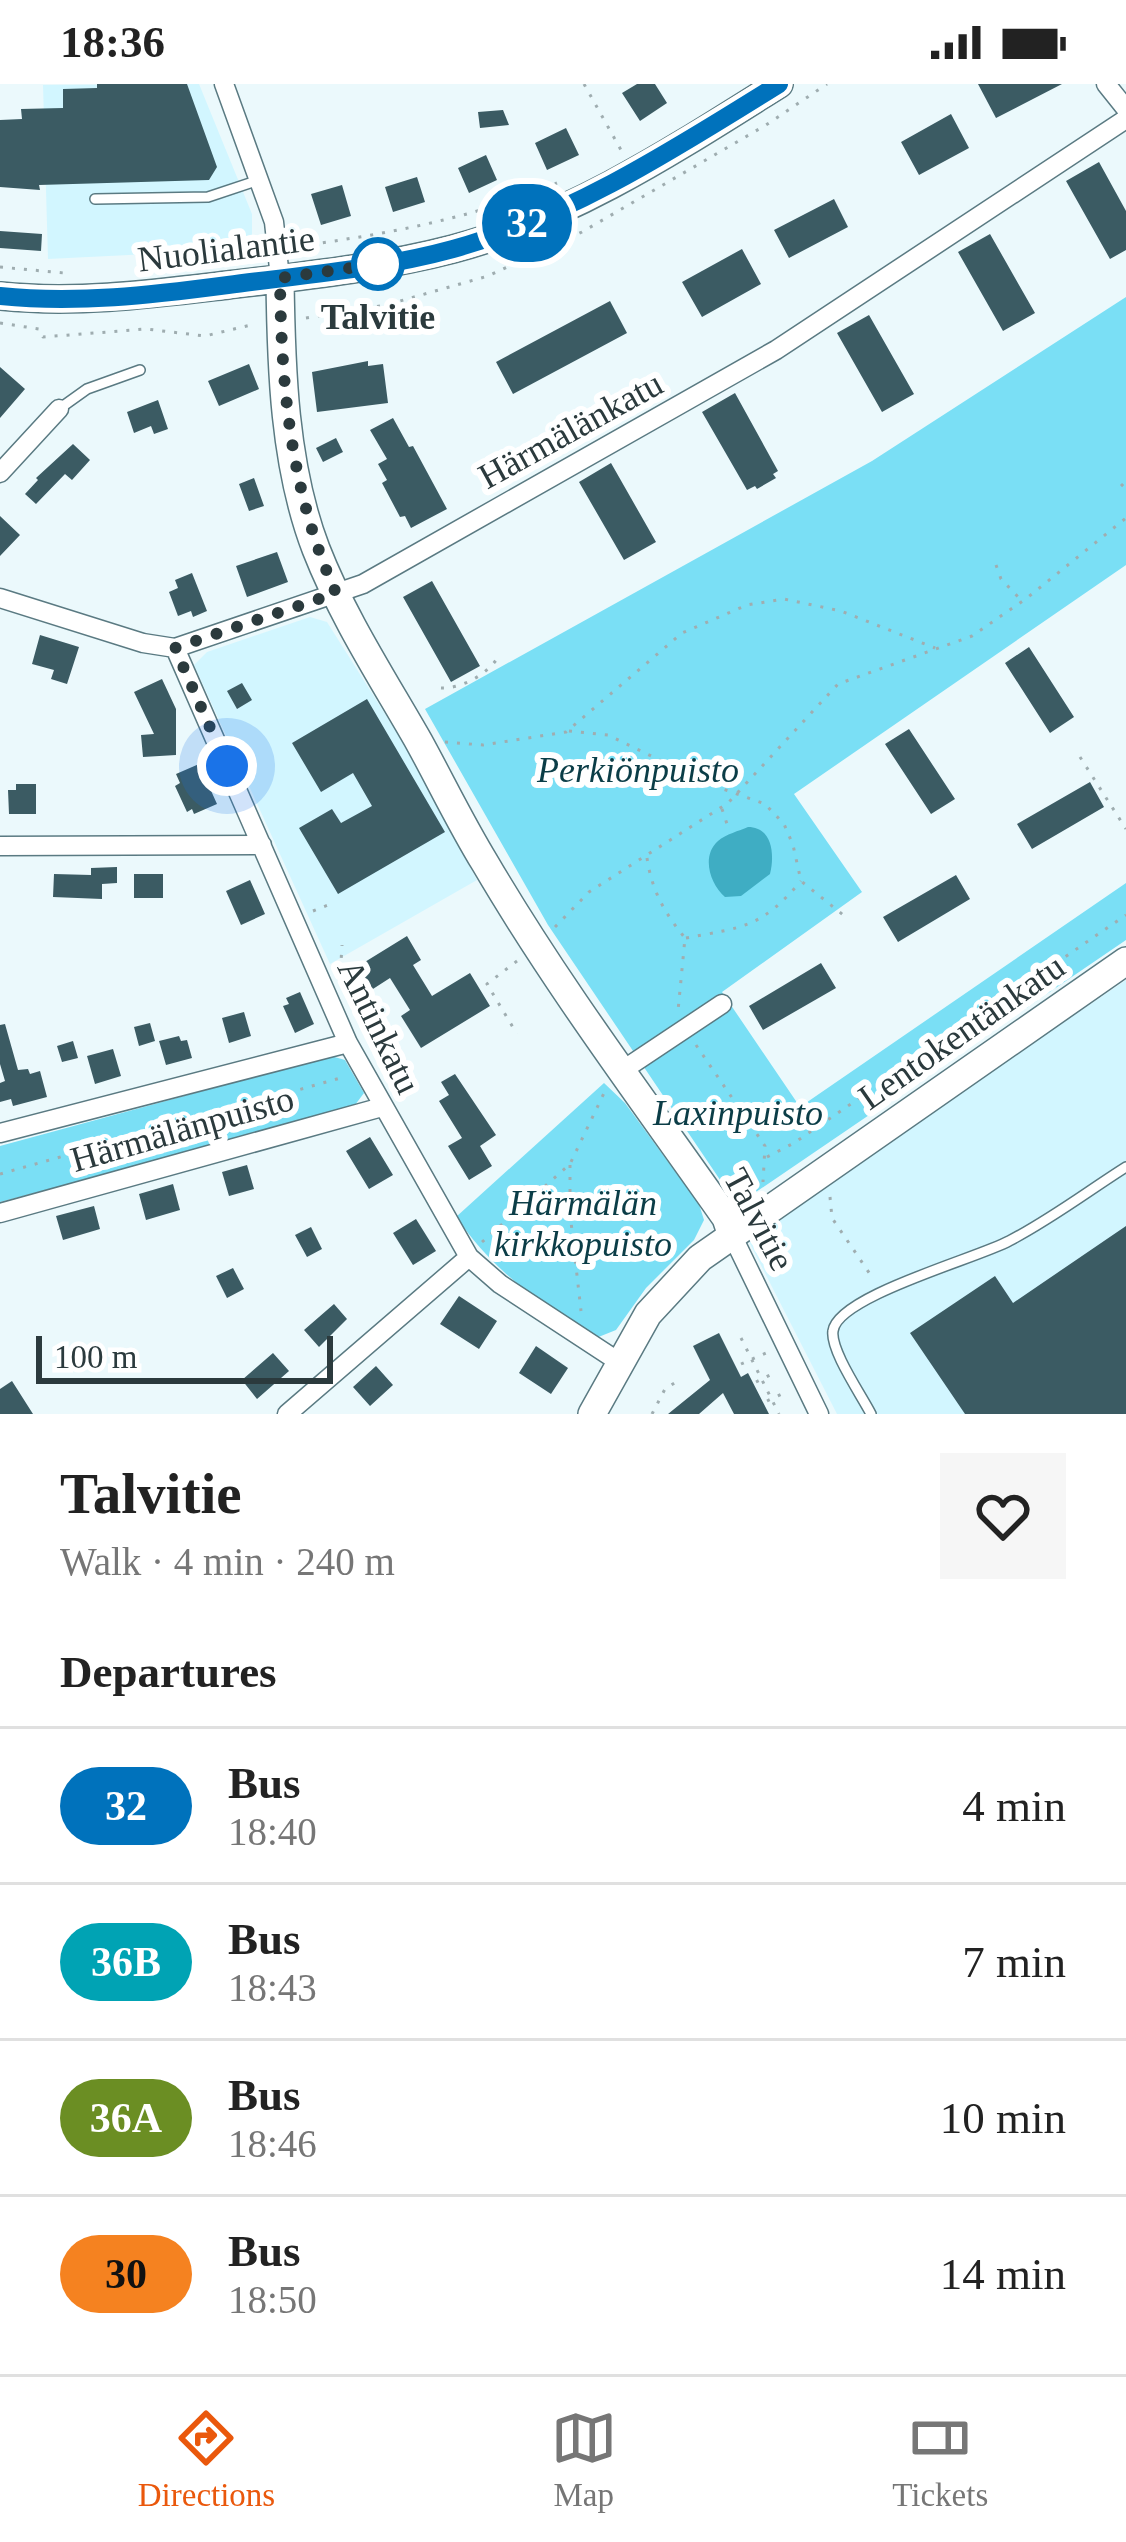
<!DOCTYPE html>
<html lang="en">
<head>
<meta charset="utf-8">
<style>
	:root { --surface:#fff; --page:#f6f6f6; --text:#222; --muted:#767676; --line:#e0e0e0; --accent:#ea580c }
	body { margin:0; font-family:Georgia,serif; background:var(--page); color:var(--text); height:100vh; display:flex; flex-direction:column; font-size:45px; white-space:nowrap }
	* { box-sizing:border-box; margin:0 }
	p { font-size:39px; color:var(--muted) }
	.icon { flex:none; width:66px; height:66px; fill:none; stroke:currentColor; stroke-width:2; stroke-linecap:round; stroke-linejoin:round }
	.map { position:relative; height:1330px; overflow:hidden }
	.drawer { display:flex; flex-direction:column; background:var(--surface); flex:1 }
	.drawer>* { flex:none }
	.badge { padding:0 24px; border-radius:39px; font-size:42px; line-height:78px }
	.scale { position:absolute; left:36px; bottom:30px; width:297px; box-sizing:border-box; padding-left:12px; border:6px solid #2b3a3d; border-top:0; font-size:33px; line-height:42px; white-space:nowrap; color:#2b3a3d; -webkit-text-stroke:9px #fff; paint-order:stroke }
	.you { position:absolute; width:60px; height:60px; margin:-30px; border:9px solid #fff; border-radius:50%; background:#1a73e8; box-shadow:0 0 0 18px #1a73e833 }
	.map>.badge { position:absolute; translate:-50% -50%; box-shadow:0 0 0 6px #fff }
	h2 { padding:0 60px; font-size:45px; line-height:108px }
	.round { display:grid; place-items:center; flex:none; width:126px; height:126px; border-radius:0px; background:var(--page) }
	.overview { display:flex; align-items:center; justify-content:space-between; height:204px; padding:0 60px }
	h1 { font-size:57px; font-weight:600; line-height:90px }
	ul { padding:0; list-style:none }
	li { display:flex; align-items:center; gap:36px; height:156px; padding:0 60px; border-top:3px solid var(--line) }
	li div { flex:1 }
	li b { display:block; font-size:45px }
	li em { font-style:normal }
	li .badge { min-width:132px; font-weight:700; text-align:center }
	.status { display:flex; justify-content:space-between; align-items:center; height:84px; padding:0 60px; background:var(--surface); direction:ltr }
	.status svg { height:33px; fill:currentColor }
	.dock { display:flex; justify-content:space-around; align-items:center; height:168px; border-top:3px solid var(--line); background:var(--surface); font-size:33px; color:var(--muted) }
	.dock a { display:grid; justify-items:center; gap:6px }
	.dock .on { color:var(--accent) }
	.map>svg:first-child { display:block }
</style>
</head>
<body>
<div class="status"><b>18:36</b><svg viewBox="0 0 49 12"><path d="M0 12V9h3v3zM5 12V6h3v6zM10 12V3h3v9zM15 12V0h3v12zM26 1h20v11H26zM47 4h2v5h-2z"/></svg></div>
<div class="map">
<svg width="1126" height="1330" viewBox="0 0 1126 1330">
	<rect width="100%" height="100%" fill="#ebf9fc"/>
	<path fill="#d2f6ff" d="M 199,0 L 252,130 L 252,153 L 247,161 L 230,166 L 48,175 L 43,1 Z
		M 310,533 L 327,538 L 399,652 L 477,796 L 330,880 L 194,581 L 207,568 Z
		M 1126,896 L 1126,1330 L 837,1330 L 747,1154 Z"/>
	<path fill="#7adff5" d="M 1126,213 L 1126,481 L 794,710 L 862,808 L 722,908 L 800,1023 L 1126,799 L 1126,856 L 737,1121 L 548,841 L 425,625 L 872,377 Z
		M 331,972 L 345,976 L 364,1009 L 352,1025 L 0,1118 L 0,1062 Z
		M 604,999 L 625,1019 L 699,1120 L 704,1136 L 694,1156 L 646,1204 L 616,1246 L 596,1254 C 536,1215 498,1192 456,1133 Z"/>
	<path fill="#3fadc3" d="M 748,743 C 772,743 775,770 770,790 L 741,812 L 725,813 C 710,800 701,772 718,757 C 726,750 739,747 748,743 Z"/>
	<path fill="#3b5b63" d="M 97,0 L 187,0 L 217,83 L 209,96 L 39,101 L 40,106 L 0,103 L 0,36 L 22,35 L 21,25 L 63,24 L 63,5 L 97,4 Z
		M 637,0 L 655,0 L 667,19 L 640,37 L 622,9 Z
		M 978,0 L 1062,0 L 996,34 Z
		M 503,26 L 509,41 L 480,44 L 478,28 Z
		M 951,30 L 969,64 L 919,91 L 901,58 Z
		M 566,44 L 579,71 L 547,86 L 535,59 Z
		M 486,71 L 497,96 L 469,109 L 458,84 Z
		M 1099,78 L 1126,127 L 1126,166 L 1110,175 L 1066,97 Z
		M 417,93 L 425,118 L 393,128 L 385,103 Z
		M 342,101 L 351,132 L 321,141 L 311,110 Z
		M 834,115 L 848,143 L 789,174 L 774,146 Z
		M 0,147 L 42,150 L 41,167 L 0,164 Z
		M 990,150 L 1035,229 L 1003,247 L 958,168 Z
		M 742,165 L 761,200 L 702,233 L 682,198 Z
		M 610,217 L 627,249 L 513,310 L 496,278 Z
		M 869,231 L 914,310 L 882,328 L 837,249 Z
		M 368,277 L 368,282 L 383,280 L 388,319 L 317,328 L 312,288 Z
		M 249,280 L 259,305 L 219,322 L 208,297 Z
		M 0,283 L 25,305 L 0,334 Z
		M 735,309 L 778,387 L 773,390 L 776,394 L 757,405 L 755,402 L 747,406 L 702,328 Z
		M 158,316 L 168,345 L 154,350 L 151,342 L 134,349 L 127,328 Z
		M 393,334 L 409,363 L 413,362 L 447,425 L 411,444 L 405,432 L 400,433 L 382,399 L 387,396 L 378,380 L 387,375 L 370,346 Z
		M 336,354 L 343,368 L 323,378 L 316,364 Z
		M 73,360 L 90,376 L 72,396 L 65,390 L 36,420 L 25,410 L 38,396 L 36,394 Z
		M 611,379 L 656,458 L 624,476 L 579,398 Z
		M 254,394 L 264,422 L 249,427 L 239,400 Z
		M 0,432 L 20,451 L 0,472 Z
		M 277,468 L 288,498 L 247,513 L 236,482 Z
		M 192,489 L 207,527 L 193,533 L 191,527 L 178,532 L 169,508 L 178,504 L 175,496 Z
		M 432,497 L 480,582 L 451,598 L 403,513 Z
		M 40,551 L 79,563 L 67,600 L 51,595 L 54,586 L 32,580 Z
		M 1029,563 L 1074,633 L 1050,649 L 1005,579 Z
		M 162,595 L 176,625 L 176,671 L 143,673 L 141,651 L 154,650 L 134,608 Z
		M 242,599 L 252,616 L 237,625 L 227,607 Z
		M 367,615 L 445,748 L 338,810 L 299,744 L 332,725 L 341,739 L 372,722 L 353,689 L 321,708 L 292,659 Z
		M 909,645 L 955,715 L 931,730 L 885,660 Z
		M 199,680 L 217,720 L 194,730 L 192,725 L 187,728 L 175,702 L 180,699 L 176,690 Z
		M 1090,698 L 1104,723 L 1032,765 L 1017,740 Z
		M 16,700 L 36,700 L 36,730 L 9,730 L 8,706 L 16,706 Z
		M 117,783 L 117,799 L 102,800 L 102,815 L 53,813 L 54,790 L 91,791 L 91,784 Z
		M 134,790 L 163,790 L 163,814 L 134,814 Z
		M 956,791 L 970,815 L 898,858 L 883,833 Z
		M 250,796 L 265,830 L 241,841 L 226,807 Z
		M 407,852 L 421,876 L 413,881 L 432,912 L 470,889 L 490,922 L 421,964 L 401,932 L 410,926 L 390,894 L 362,912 L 347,889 Z
		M 821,879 L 836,904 L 763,946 L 749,922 Z
		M 300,908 L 314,940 L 295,949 L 283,922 L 289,920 L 286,914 Z
		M 244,928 L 251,952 L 229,959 L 222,934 Z
		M 150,939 L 155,957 L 139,962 L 134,943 Z
		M 5,940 L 18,986 L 28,985 L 30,990 L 40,987 L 47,1013 L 13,1022 L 11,1015 L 0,1018 L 0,999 L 5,997 L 0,980 L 0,941 Z
		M 179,952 L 181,957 L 187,956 L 192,974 L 166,981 L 159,957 Z
		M 73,957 L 78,974 L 62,978 L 57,962 Z
		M 113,965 L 121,992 L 95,1000 L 87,972 Z
		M 455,990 L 496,1051 L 480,1062 L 492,1082 L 469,1096 L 448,1062 L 462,1054 L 439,1017 L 449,1011 L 441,998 Z
		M 370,1053 L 393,1091 L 369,1105 L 346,1067 Z
		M 247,1081 L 254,1105 L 229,1112 L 222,1088 Z
		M 173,1100 L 180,1126 L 146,1136 L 139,1110 Z
		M 94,1122 L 100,1145 L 63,1156 L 56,1132 Z
		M 416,1135 L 436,1167 L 413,1181 L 393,1149 Z
		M 1126,1142 L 1126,1330 L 965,1330 L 910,1249 L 995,1192 L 1013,1219 Z
		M 311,1143 L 322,1165 L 307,1173 L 295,1151 Z
		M 233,1184 L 244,1205 L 227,1214 L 216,1192 Z
		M 459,1212 L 497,1237 L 479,1265 L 440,1240 Z
		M 334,1220 L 347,1235 L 319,1263 L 304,1246 Z
		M 719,1249 L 741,1293 L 748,1289 L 769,1330 L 734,1330 L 723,1309 L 699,1330 L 668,1330 L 710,1296 L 693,1262 Z
		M 536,1262 L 568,1284 L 551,1310 L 519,1289 Z
		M 273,1269 L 289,1287 L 257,1315 L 242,1296 Z
		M 376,1282 L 393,1301 L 370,1322 L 353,1303 Z
		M 12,1297 L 33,1330 L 0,1330 L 0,1305 Z"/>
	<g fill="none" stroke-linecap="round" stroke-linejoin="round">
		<g stroke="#5a7a82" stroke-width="12">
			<path id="lane" d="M 95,115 L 208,113 L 259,96
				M 59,325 L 87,305 L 140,286
				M 871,1330 C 862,1312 830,1266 833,1247 C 837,1212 978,1174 1009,1157 C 1050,1136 1088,1107 1126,1083"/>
		</g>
		<g stroke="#5a7a82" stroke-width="21">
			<path id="street" d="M 224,0 L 274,138 L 280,194
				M 1106,0 L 1126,25
				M 0,389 L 59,325
				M 0,514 L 143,559 L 175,564 L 363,500 L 776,266 L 1126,35
				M 175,564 L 348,959 L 469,1173 L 500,1200 L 619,1278
				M 0,762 L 262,761
				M 623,986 L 722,920
				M 0,1049 L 348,959
				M 0,1129 L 382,1023
				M 731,1149 L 819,1330
				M 287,1330 L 469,1173"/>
		</g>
		<g stroke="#5a7a82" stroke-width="30">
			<path id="secondary" d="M 280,194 C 281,283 284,382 316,465 C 343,534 383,595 419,658 C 441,698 461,740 485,779 C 557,902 644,1017 726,1134 L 731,1149
				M 0,212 C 76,220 152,210 228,201 C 303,192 380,184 453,165 C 571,134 677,64 779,0
				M 592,1330 L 648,1230 L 700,1174 L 1126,877"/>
		</g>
		<path stroke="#9fadb0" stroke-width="3" stroke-dasharray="3 9" stroke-linecap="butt" d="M 584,0 L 621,66
			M 299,162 C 388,150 474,134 557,99
			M 199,179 L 260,167
			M 0,183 L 64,189
			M 306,234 L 386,221 L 488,192 L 582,148 L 766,41 L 827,0
			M 0,239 L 39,245 L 43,253 L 146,245 L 205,252 L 255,240
			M 1121,400 L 1126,405
			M 996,481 L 1001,495 L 1021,516
			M 441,604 C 462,605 490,589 500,570
			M 569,647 L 608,651 L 709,700 L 765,720 L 784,740 L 793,761 L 801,797 L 847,834
			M 445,658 L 483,661 L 566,648 L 682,549 L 747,521 L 784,515 L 841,527 L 935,564
			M 1080,673 L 1126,745
			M 722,725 L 729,746
			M 647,774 C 652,807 664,828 685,854 L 678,927
			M 313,827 L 328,821
			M 555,843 L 589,808 L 728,719 L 838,600 L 972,552 L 1027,514 L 1126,434
			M 686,854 C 744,843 761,844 801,797
			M 517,877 L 487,900 L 517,950
			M 335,883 L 341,878 L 342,861
			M 696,961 L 765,1062 L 763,1098
			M 767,1073 L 794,1059 L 1126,831
			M 570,1081 L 570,1129 L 581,1227
			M 0,1090 L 344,993
			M 830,1113 L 832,1134 L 872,1193
			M 482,1158 L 570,1080 L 606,1005
			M 741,1254 L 779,1330
			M 741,1280 L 766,1269
			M 756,1298 L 776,1288
			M 767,1317 L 786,1308
			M 652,1330 L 665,1305 L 676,1298"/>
		<use href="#lane" stroke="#fff" stroke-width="9"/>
		<use href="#street" stroke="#fff" stroke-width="18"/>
		<use href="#secondary" stroke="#fff" stroke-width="27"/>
	</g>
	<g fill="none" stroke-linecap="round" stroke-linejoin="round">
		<g stroke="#fff" stroke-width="27">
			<path id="line" d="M 0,212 C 76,220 152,211 228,201 C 303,191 380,185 453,165 C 571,132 676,64 779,0"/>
		</g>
		<use href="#line" stroke="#0072bc" stroke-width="18"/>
		<path stroke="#2b3a3d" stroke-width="12" stroke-dasharray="0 21.6" d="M 227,682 L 175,564 L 336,509 C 291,410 281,302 280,194 L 378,180"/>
	</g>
	<circle fill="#fff" stroke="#0072bc" stroke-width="6" cx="378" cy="180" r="24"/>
	<g text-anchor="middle" stroke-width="12" stroke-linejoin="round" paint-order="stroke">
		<g font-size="36" fill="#2b3a3d" stroke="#fff">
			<text transform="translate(226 164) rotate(-7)" y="13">Nuolialantie</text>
			<text transform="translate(570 345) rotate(-29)" y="13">Härmälänkatu</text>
			<text transform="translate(380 942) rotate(64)" y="13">Antinkatu</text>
			<text transform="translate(961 947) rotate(-35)" y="13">Lentokentänkatu</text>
			<text transform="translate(182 1044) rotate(-16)" y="13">Härmälänpuisto</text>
			<text transform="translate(760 1135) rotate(62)" y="13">Talvitie</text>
		</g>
		<g font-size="36" font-weight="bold" fill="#2b3a3d" stroke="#fff">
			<text x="378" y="245">Talvitie</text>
		</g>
		<g font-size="36" font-style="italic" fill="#0b3d47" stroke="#fff">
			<text x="638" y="698">Perkiönpuisto</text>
			<text x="738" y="1041">Laxinpuisto</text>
			<text x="583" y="1131">Härmälän<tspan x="583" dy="41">kirkkopuisto</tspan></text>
		</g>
	</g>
</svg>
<div class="scale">100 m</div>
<div class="you" style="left:227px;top:682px"></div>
<b class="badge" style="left:527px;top:139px;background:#0072bc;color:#fff">32</b>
</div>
<section class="drawer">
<div class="overview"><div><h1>Talvitie</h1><p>Walk · 4 min · 240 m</p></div><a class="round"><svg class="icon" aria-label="heart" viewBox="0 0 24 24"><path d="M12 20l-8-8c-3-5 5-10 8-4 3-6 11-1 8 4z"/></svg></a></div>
<h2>Departures</h2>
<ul>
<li><span class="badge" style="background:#0072bc;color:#fff">32</span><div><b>Bus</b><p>18:40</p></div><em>4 min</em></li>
<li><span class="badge" style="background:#00a3b4;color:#fff">36B</span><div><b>Bus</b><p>18:43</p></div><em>7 min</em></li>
<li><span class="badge" style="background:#6b8e23;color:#fff">36A</span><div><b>Bus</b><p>18:46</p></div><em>10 min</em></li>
<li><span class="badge" style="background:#f58220;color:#111">30</span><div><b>Bus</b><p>18:50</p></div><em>14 min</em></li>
</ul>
</section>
<nav class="dock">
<a class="on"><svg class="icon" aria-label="directions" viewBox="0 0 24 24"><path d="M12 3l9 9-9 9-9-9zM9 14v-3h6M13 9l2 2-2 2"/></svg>Directions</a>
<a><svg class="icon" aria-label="map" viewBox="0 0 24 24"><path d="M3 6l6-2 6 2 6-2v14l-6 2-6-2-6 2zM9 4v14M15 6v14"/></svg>Map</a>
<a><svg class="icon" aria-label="tickets" viewBox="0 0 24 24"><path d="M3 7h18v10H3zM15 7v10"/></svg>Tickets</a>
</nav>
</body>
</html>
